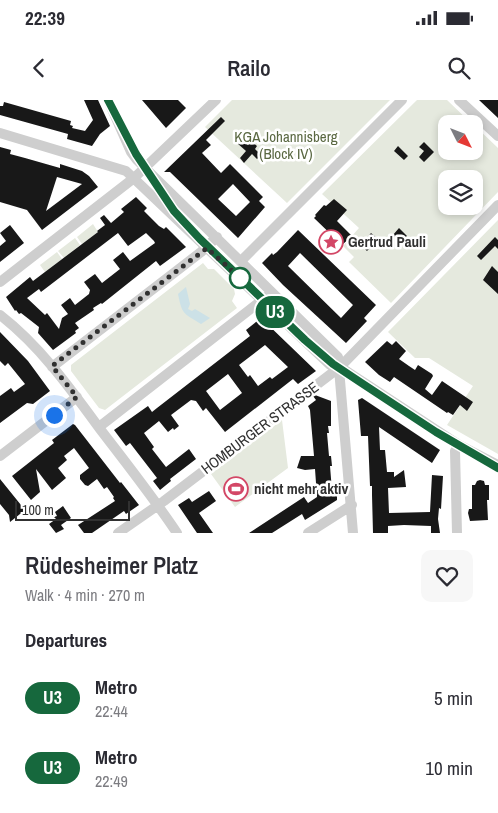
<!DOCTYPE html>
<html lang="en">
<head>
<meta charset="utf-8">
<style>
	:root { --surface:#fff; --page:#f7f7f7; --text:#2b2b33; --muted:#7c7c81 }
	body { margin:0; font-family:"Archivo Narrow",sans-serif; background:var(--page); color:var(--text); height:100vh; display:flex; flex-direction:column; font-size:19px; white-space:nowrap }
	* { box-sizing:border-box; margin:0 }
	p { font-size:16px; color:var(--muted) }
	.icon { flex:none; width:28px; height:28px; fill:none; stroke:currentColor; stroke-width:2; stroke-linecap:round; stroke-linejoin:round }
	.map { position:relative; height:433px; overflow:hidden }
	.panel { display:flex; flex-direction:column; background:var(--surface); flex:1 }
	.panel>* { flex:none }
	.badge { padding:0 10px; border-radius:16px; font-size:18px; line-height:32px }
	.needle { width:32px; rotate:132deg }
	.fabs { position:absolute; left:438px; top:15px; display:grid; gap:10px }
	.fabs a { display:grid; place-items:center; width:45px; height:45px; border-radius:10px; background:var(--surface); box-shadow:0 2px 8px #0003; font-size:25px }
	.scale { position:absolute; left:15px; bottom:12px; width:115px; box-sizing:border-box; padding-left:5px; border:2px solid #313131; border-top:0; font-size:14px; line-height:18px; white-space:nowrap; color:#313131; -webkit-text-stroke:4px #fff; paint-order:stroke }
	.you { position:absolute; width:25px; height:25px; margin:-12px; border:4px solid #fff; border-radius:50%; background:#1a73e8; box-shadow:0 0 0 8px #1a73e833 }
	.map>.badge { position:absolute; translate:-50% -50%; box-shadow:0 0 0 2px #fff }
	h2 { padding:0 25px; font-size:19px; line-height:45px }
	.round { display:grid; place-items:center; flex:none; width:52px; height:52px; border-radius:10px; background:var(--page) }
	.summary { display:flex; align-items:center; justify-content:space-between; height:85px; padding:0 25px }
	h1 { font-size:24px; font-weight:600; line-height:38px }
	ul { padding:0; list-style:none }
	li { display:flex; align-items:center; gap:15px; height:70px; padding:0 25px }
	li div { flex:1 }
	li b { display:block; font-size:19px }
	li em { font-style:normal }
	li .badge { min-width:55px; font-weight:700; text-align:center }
	.status { display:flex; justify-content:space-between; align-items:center; height:35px; padding:0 25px; background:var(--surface); direction:ltr }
	.status svg { height:14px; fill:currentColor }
	header { display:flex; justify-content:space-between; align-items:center; height:65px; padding:0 25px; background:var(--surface); font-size:22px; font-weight:600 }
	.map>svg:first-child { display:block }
</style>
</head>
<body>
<div class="status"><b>22:39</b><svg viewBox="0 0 49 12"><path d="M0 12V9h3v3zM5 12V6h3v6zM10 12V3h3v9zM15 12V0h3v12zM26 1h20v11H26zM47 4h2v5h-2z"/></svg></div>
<header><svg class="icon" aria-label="back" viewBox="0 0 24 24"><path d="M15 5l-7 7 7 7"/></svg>Railo<svg class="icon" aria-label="search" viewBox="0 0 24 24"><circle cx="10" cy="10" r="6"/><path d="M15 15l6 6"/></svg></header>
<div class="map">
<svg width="498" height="433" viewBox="0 0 498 433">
	<rect width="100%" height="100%" fill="#fff"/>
	<path fill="#e5e9de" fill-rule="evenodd" d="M 232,0 L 390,0 L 287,103 L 205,27 Z
		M 417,0 L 447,0 L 472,24 L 446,24 L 446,51 L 474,51 L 474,25 L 498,48 L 498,92 L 391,203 L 349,162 L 354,157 L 343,146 L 359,128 L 322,94 ZM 446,79 L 474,79 L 474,106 L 446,106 Z
		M 498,120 L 498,354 L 447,325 L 473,286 L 429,258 L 415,258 L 388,232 Z
		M 93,124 L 98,132 L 82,144 L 77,137 Z
		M 75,138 L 80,145 L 64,158 L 58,151 Z
		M 57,152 L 62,159 L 45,172 L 40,165 Z
		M 203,163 L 208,169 L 214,169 L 234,189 L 235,194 L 232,201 L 237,208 L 105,310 L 99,308 L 71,271 L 71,265 Z
		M 282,320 L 288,368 L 235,407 L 211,374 Z"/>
	<path fill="#cce1e7" d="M 186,187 L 190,204 L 188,209 L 192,211 L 195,209 L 210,218 L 201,224 C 183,213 182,214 178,194 Z"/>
	<path fill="#181818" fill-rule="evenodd" d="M 84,0 L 98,0 L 110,26 L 100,34 L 92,46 L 67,39 L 68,34 L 0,15 L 0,6 L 3,6 L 4,2 L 71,21 L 70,25 L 73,26 L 72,28 L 85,31 L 93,20 Z
		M 142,0 L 178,0 L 186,8 L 166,28 Z
		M 479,0 L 498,0 L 498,18 Z
		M 221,17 L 225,21 L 206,40 L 211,45 L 202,53 L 221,73 L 230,64 L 263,97 L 259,101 L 265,107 L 238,138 L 170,72 L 164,72 ZM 233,84 L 250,102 L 236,116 L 218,99 Z
		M 241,38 L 248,45 L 251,41 L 257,46 L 255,49 L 261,55 L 257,59 L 252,54 L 244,63 L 240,58 L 246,51 L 237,43 Z
		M 424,42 L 434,52 L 424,62 L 419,57 L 424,51 L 419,47 Z
		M 398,46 L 408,56 L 404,60 L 394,51 Z
		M 0,47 L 11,50 L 10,54 L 25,58 L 60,68 L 60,64 L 82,71 L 89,76 L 98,87 L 42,130 L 27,110 L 0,102 ZM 57,77 L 82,84 L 46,111 L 56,80 Z
		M 136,97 L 147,108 L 144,111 L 159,126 L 164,129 L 166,127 L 186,147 L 160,166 L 156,161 L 102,204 L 101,203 L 93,208 L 94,210 L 75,223 L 79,228 L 75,231 L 76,233 L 53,250 L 38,233 L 39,227 L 21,213 L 19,214 L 16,210 L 15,211 L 6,197 L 30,177 L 33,181 L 98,132 L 97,131 L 105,125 L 100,118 L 104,115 L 111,123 L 124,112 L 121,109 ZM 118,133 L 128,146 L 146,133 L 154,141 L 155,143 L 130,161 L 123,152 L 113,160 L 120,169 L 102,183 L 95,174 L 84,182 L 90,190 L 89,194 L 75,205 L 70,198 L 61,205 L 68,214 L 62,218 L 59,229 L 47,213 L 45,215 L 27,198 L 39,189 L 41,192 Z
		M 334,99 L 347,110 L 337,121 L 352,136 L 342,145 L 314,118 L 316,116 L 315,115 L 324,105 L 326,106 Z
		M 10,125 L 24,143 L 0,162 L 0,146 L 6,141 L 0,133 Z
		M 399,128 L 407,136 L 401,142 L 393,135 Z
		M 298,130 L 376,205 L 364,218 L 367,221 L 346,243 L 283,185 L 262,163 L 272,153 L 273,155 L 277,152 ZM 300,153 L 353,205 L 341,218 L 288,166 Z
		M 371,133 L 378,139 L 367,151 L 361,145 Z
		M 495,137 L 498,140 L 498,149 L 495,146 L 481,160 L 477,156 Z
		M 492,166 L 498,172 L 498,194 L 483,180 Z
		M 261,218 L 316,271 L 298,284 L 293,279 L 225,332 L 206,308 L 203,311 L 196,301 L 191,300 L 171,315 L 179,326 L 174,330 L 173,328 L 168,332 L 159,321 L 144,333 L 154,347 L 152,349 L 166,367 L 189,349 L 196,359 L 170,379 L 171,381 L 160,390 L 153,381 L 157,378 L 130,343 L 126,346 L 114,330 L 148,306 L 152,312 L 157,308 L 250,236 L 246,230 ZM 265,245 L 288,267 L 272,279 L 270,277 L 258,286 L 250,275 L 248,277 L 239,265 ZM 228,274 L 242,293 L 220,310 L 206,291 Z
		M 0,232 L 28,261 L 50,291 L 33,304 L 27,303 L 0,323 L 0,296 L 11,288 L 14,292 L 25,284 L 8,263 L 5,266 L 0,261 Z
		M 387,241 L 392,245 L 396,241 L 406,251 L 399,259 L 409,266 L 415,270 L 418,265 L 432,274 L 433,276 L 425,289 L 432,295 L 442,281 L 473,302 L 467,311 L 460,305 L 453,315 L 448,312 L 447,313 L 394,277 L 390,282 L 379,275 L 365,262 Z
		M 315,295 L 331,301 L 331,326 L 328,326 L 329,333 L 327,333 L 329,356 L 331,356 L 332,366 L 330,366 L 332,391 L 337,390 L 337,400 L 305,420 L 302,414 L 272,433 L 249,433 L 304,397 L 308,403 L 317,397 L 315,369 L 305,370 L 297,368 L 301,356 L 314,356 L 310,310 L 308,306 L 316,300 L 313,296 Z
		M 362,298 L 440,350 L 432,363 L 379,327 L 380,350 L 385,350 L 387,372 L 394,372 L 394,377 L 404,370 L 406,387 L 388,388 L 389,413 L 430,412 L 432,375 L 443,376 L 441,409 L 439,408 L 438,419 L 440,433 L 431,433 L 431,426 L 404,425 L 388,426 L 388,433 L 373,433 L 372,395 L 372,386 L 370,386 L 368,336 L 361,336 L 358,300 Z
		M 73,324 L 75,325 L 120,383 L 121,382 L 139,405 L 126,414 L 124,411 L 92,433 L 84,433 L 78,425 L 115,401 L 113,398 L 114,397 L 107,387 L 104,389 L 97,379 L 88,386 L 85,385 L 80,379 L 80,375 L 89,368 L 74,348 L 64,356 L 67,360 L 58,368 L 66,378 L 52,390 L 36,369 L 40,392 L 31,400 L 12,376 L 54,343 L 52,340 Z
		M 0,379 L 25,410 L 10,422 L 9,415 L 0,404 Z
		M 480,380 L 484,381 L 485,385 L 489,385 L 489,400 L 487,400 L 488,420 L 470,421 L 468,413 L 469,409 L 472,409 L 472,385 L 475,385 L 477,381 Z
		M 209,391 L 216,401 L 199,413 L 213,433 L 197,433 L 178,405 L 189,398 L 192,402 Z
		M 63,406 L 71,418 L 61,425 L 64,429 L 56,433 L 49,424 L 56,419 L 54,417 L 57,416 L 55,412 Z"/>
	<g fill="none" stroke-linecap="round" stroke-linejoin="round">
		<path stroke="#cecece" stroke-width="10" d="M 108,0 L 131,52 L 137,60 L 338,257 L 353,433
			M 459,0 L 498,36
			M 0,33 L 126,71 L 330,265 L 340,267 L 459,345 L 498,365
			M 241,161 L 402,0
			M 0,182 L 134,78 L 216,0
			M 0,215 C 40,246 70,288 100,329 C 126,363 153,397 177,433
			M 52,267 L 201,152 L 217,137
			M 99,327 L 266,197
			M 0,356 L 77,297
			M 118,433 L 164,401 L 340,267 L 498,105
			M 308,433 L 352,405
			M 457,433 L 455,351 L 459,345"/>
	</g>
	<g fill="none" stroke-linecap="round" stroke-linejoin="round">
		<g stroke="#fff" stroke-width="11">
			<path id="line" d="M 108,0 L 136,54 L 174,111 L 200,139 L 305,240 L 333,264 L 360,282 L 436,332 L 498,368"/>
		</g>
		<use href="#line" stroke="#16683d" stroke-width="8"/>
		<path stroke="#313131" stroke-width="5" stroke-dasharray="0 9" d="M 54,315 L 77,297 L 52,266 L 207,148 L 240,178"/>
	</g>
	<defs>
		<g id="sight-ring" transform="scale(1.25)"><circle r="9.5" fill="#fff" stroke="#d34766" stroke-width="1.5"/><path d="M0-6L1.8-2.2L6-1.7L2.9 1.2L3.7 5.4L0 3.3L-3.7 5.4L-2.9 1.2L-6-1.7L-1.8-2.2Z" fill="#d34766"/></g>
		<g id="stadium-ring" transform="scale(1.25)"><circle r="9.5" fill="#fff" stroke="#d34766" stroke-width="1.5"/><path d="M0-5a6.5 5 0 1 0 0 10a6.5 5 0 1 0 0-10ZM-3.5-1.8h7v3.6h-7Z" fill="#d34766"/></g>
	</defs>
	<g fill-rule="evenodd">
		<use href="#sight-ring" x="331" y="142"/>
		<use href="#stadium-ring" x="236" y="389"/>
	</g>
	<circle fill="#fff" stroke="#16683d" stroke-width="2.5" cx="240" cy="178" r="10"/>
	<g text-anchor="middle" stroke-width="5" stroke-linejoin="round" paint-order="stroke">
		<g font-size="15" fill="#5a6842" stroke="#fff">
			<text x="286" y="42">KGA Johannisberg<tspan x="286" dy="17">(Block IV)</tspan></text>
		</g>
		<g font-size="15" font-weight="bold" fill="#313131" stroke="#fff" text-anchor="start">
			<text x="348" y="147">Gertrud Pauli</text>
			<text x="254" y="394">nicht mehr aktiv</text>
		</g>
		<g font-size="15" fill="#313131" stroke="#fff">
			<text transform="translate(260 328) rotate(-37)" y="5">HOMBURGER STRASSE</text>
		</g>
	</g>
</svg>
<div class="fabs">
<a><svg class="needle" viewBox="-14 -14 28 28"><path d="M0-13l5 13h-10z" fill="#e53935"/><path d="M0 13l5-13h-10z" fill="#7c7c81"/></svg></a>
<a><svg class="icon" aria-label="layers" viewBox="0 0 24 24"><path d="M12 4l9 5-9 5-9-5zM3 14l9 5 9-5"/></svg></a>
</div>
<div class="scale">100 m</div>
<div class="you" style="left:54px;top:315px"></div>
<b class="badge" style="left:275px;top:212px;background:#16683d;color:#fff">U3</b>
</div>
<section class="panel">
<div class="summary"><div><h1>Rüdesheimer Platz</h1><p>Walk · 4 min · 270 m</p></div><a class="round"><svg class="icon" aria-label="heart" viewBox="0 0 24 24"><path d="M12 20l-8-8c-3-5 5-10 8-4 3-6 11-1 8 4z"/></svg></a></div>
<h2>Departures</h2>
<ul>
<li><span class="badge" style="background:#16683d;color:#fff">U3</span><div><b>Metro</b><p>22:44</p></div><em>5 min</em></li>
<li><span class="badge" style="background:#16683d;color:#fff">U3</span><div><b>Metro</b><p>22:49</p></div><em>10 min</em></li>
</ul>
</section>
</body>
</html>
